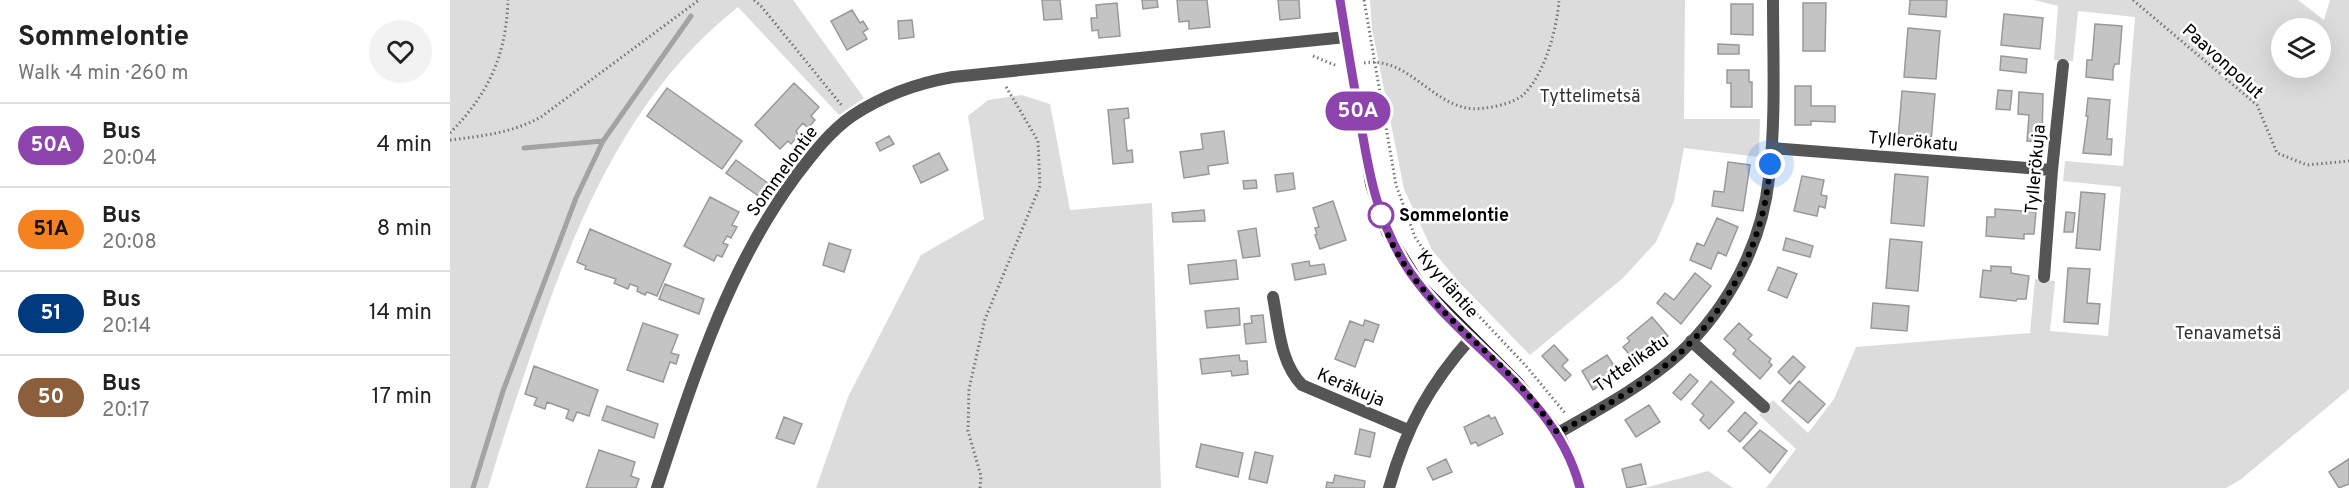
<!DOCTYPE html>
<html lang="en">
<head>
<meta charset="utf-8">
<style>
	:root { --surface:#fff; --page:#f2f2f2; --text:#222; --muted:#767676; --line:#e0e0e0 }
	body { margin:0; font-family:Overpass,sans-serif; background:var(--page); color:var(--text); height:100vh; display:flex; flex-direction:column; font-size:22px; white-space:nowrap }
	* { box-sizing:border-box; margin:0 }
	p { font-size:20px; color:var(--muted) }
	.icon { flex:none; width:33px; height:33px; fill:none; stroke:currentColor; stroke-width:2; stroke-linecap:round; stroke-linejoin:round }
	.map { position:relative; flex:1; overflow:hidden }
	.drawer { display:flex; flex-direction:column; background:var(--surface); width:450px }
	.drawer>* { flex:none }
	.badge { padding:0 12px; border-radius:20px; font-size:21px; line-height:39px }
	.controls { position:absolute; left:1821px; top:18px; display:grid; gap:12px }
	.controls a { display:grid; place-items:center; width:60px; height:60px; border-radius:50%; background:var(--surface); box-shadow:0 6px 24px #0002; font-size:30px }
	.you { position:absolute; width:30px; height:30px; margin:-15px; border:4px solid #fff; border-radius:50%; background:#1a73e8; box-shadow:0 0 0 9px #1a73e833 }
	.map>.badge { position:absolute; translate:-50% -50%; box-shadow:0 0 0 3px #fff }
	.round { display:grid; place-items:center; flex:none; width:63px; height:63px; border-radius:32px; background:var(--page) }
	.overview { display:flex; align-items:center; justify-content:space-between; height:102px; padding:0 18px }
	h1 { font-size:28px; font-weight:700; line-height:45px }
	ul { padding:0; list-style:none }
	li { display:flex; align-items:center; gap:18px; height:84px; padding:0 18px; border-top:2px solid var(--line) }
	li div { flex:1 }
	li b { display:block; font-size:22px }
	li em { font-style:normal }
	li .badge { min-width:66px; font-weight:700; text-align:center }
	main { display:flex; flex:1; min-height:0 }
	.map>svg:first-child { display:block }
</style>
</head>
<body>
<main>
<section class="drawer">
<div class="overview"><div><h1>Sommelontie</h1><p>Walk · 4 min · 260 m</p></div><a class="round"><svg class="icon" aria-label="heart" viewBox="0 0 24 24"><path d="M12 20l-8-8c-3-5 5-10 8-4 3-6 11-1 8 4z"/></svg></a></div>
<ul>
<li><span class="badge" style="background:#8e44ad;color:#fff">50A</span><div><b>Bus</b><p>20:04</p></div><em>4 min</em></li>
<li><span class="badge" style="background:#f58220;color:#111">51A</span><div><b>Bus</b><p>20:08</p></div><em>8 min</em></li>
<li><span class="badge" style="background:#003b80;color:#fff">51</span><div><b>Bus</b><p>20:14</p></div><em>14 min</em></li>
<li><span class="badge" style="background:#8b5e3c;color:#fff">50</span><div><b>Bus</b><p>20:17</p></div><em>17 min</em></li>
</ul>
</section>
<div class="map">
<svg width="1899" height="488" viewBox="0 0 1899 488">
	<rect width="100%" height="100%" fill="#fff"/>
	<path fill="#dcdcdc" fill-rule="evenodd" d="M 0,0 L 343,0 L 414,98 L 389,115 L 288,7 C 185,88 132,207 90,328 C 72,381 54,434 38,488 L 0,488 Z
		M 920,0 L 1235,0 L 1234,119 L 1310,119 L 1309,157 L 1234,148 L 1224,201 L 1206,242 L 1173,278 L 1080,355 L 1008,281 L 982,250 L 954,189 L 922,29 Z
		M 1584,0 L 1848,0 L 1874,20 L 1880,0 L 1899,0 L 1899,389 L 1790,480 L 1776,488 L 1316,488 L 1346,449 L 1309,415 L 1323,400 L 1358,433 L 1384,399 L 1406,347 L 1580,333 L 1585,279 L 1605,281 L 1600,331 L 1658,336 L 1671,187 L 1613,181 L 1615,161 L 1673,166 L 1685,17 L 1628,11 L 1623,61 L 1604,60 L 1608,6 ZM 1832,28 L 1870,28 L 1870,68 L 1832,68 Z
		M 572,95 L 600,104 L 620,210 L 702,203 L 711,488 L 366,488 L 398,397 L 471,255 L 534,219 L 518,116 L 538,100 Z
		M 1258,471 L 1283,488 L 1194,488 Z"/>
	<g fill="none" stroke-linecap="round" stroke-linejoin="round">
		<path stroke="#a3a3a3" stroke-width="5" d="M 74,148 L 153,141
			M 23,488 L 53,391 L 126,198 L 153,141 L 241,16"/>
	</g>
	<path fill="#c4c4c4" stroke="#999" stroke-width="1.5" d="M 592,0 L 610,0 L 612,19 L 594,20 Z
		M 692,0 L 707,0 L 708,7 L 693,9 Z
		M 727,0 L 757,0 L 760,27 L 739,29 L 739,21 L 729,22 Z
		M 828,0 L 849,0 L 850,18 L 830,20 Z
		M 1460,0 L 1497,0 L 1496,17 L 1459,14 Z
		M 667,3 L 670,36 L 649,38 L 648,30 L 642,31 L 641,18 L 647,18 L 646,5 Z
		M 1353,3 L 1376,3 L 1375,51 L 1353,51 Z
		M 1281,4 L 1303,4 L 1303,35 L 1281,34 Z
		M 402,10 L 410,23 L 413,21 L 418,29 L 413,32 L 417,39 L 397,50 L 381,21 Z
		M 1554,14 L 1593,18 L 1590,49 L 1551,45 Z
		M 462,20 L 464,37 L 449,39 L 448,21 Z
		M 1645,24 L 1672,26 L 1669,64 L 1665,64 L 1663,69 L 1663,80 L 1636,77 L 1637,60 L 1642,60 Z
		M 1458,28 L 1490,31 L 1486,79 L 1454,77 Z
		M 1268,44 L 1289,45 L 1289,54 L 1268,54 Z
		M 1551,56 L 1577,59 L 1576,73 L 1550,70 Z
		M 1277,70 L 1299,70 L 1299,82 L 1302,82 L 1302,107 L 1281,107 L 1281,83 L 1277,83 Z
		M 344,83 L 369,107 L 361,116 L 365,120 L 358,128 L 353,123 L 346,131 L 349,135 L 341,144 L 338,141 L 330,149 L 305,125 Z
		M 1345,86 L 1361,86 L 1361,106 L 1385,106 L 1385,122 L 1361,121 L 1361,125 L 1345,125 Z
		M 217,88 L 292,141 L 272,169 L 197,116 Z
		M 1548,90 L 1562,91 L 1560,110 L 1546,109 Z
		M 1452,91 L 1485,94 L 1481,142 L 1448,140 Z
		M 1569,92 L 1593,94 L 1592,142 L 1577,141 L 1579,115 L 1568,114 Z
		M 1638,98 L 1660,100 L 1657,139 L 1662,139 L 1661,155 L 1633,153 L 1638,116 L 1636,116 Z
		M 678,108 L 679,118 L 674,119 L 677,151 L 682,150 L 683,162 L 663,164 L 658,110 Z
		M 774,131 L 778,163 L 758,166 L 759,174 L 734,178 L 730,152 L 753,149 L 751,134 Z
		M 439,136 L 444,144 L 430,151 L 426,143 Z
		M 489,153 L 498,170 L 471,183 L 463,166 Z
		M 286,160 L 319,184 L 310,197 L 276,173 Z
		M 1278,162 L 1300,165 L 1293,211 L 1262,206 L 1264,191 L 1274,192 Z
		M 843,173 L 845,189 L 827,192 L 825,175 Z
		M 1445,174 L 1478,177 L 1474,226 L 1441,223 Z
		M 1352,176 L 1374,180 L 1371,195 L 1377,196 L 1375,208 L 1369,206 L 1367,216 L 1344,211 Z
		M 806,180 L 807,188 L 794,189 L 793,181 Z
		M 1631,192 L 1655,194 L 1650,250 L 1626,248 Z
		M 260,197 L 289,212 L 282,225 L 287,227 L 281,238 L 277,236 L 273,243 L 278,245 L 272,257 L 267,255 L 264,261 L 234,246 Z
		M 883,201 L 896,240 L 870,249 L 865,235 L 867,234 L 865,228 L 869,227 L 863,208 Z
		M 1545,209 L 1586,212 L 1584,234 L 1574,234 L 1574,239 L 1536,236 L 1537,217 L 1545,217 Z
		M 754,210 L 755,221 L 723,222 L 722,213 Z
		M 1616,212 L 1625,213 L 1623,232 L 1614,232 Z
		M 1267,218 L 1288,227 L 1276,256 L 1268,252 L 1261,269 L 1240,260 L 1247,243 L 1254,246 Z
		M 806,228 L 810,256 L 793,258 L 788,231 Z
		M 140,229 L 221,264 L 207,296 L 197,292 L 195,295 L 187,291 L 188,287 L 180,284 L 178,289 L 164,283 L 166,279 L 135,269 L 136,266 L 127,262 Z
		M 1336,238 L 1363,246 L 1360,257 L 1333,250 Z
		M 1440,239 L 1472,242 L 1468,291 L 1436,288 Z
		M 379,243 L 401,250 L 394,272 L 373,265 Z
		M 786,260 L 788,279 L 740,284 L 738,265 Z
		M 859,261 L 860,266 L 874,264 L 876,274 L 845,280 L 842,264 Z
		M 1541,266 L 1561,267 L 1561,273 L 1579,276 L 1576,299 L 1567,299 L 1566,301 L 1530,297 L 1533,270 L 1541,271 Z
		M 1328,267 L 1347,274 L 1337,298 L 1318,290 Z
		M 1618,268 L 1640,269 L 1637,303 L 1650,304 L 1648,324 L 1614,322 Z
		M 1245,273 L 1261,286 L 1231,324 L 1207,303 L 1215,293 L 1224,300 Z
		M 215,284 L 254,299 L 249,314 L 209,299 Z
		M 1423,303 L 1459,306 L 1457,331 L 1421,328 Z
		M 789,308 L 790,325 L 757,328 L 755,311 Z
		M 813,315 L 816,342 L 796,344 L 794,324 L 802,323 L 801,316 Z
		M 1202,317 L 1218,336 L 1208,344 L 1211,348 L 1189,366 L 1173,347 L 1180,341 L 1177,338 Z
		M 915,320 L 929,325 L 923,342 L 915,339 L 905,367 L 885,359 L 900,321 L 913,326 Z
		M 193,323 L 228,335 L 221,353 L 229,355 L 226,364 L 220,362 L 213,382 L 177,370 Z
		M 1289,323 L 1302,335 L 1298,339 L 1321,359 L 1319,362 L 1322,365 L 1310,379 L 1283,354 L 1286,350 L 1274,339 Z
		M 1104,345 L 1118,360 L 1112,366 L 1121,375 L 1115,381 L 1092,356 Z
		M 789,355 L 790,361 L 797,361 L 798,374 L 782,376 L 781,371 L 752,374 L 750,359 Z
		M 1157,355 L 1169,373 L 1143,390 L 1132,371 Z
		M 1343,356 L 1355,367 L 1340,384 L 1328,372 Z
		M 84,366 L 148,390 L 139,416 L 127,412 L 123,421 L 116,418 L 119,410 L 97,402 L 95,409 L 84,405 L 87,398 L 75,394 Z
		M 1240,374 L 1248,381 L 1231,400 L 1223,393 Z
		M 1261,381 L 1284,402 L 1259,429 L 1250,420 L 1254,415 L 1242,404 Z
		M 1349,381 L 1375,404 L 1358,423 L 1332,401 Z
		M 1199,405 L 1210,422 L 1186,437 L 1175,420 Z
		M 157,406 L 208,424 L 204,438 L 152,420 Z
		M 1295,412 L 1307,423 L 1290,442 L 1278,431 Z
		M 1039,415 L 1041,419 L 1045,417 L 1053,434 L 1028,446 L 1026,442 L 1021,444 L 1014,427 Z
		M 334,417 L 352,424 L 344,444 L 326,438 Z
		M 910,429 L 925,433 L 920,457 L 905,454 Z
		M 1310,430 L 1337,451 L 1320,473 L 1293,448 Z
		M 751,444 L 793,453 L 788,477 L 746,467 Z
		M 149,450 L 185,462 L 181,476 L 189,479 L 186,488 L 136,488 Z
		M 805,452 L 823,456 L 817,483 L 799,479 Z
		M 996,459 L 1002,472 L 983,480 L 977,468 Z
		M 1899,459 L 1899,484 L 1889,488 L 1879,472 Z
		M 1191,464 L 1196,484 L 1177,488 L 1172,469 Z
		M 885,475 L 915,481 L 914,488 L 876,488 L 877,482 L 883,483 Z"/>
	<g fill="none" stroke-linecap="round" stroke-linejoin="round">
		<path stroke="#777" stroke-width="3" stroke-dasharray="1.5 3" stroke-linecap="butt" d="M 304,0 L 311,6 L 393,107
			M 914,0 L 946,185 L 965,237 L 993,278 L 1076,366 L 1115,413
			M 1683,0 L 1807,105 L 1827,153 L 1857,165 L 1899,161
			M 863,56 L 887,66
			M 914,63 C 956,56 979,101 1017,108 C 1031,111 1065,104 1074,94 C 1095,73 1107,29 1109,0
			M 0,133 C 39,93 56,56 58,0
			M 0,140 C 32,136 62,133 91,117 L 249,0
			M 530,488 L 531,476 L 518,431 L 519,389 L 535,319 L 590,186 L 588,141 L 555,85"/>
		<path stroke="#555" stroke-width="12" d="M 1322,148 L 1602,170
			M 1594,277 L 1602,170 L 1613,65
			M 823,297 C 829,328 830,362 852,385 L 958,430
			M 1241,341 L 1314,407
			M 1108,433 C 1148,410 1196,384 1230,353 C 1278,308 1312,244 1319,178 C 1326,119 1323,59 1323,0
			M 207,488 C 243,380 277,269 346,176 C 362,155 379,132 402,116 C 432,96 468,83 503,77 L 896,37
			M 939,488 C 956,428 979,385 1021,338"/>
		<path stroke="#222" stroke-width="12" d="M 890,0 L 921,184 L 937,232 L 970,285 L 1068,383 L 1108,433 L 1120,458 L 1130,488"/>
	</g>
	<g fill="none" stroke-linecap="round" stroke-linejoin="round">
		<g stroke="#fff" stroke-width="14">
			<path id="line" d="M 890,0 C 896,38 902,75 909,113 C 918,170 927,223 960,272 C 1013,349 1105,392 1130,488"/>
		</g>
		<use href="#line" stroke="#8e44ad" stroke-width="9"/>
		<path stroke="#000" stroke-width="6" stroke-dasharray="0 10.8" d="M 931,215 C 951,286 1019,332 1067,382 C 1082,398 1094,416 1108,433 C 1147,411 1197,383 1230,353 C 1283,304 1316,235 1320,164"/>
	</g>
	<circle fill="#fff" stroke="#8e44ad" stroke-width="3" cx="931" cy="215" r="12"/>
	<g text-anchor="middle" stroke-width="5" stroke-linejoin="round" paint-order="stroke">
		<g font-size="18" fill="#000" stroke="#fff">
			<text transform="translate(1773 61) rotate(42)" y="6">Paavonpolut</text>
			<text transform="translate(1463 141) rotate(5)" y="6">Tyllerökatu</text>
			<text transform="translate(1585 169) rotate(-85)" y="6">Tyllerökuja</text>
			<text transform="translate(332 171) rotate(-54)" y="6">Sommelontie</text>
			<text transform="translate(998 284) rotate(49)" y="6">Kyyrläntie</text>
			<text transform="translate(1181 363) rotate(-35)" y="6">Tyttelikatu</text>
			<text transform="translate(901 387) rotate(23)" y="6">Keräkuja</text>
		</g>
		<g font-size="18" fill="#333" stroke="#fff">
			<text x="1140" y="102">Tyttelimetsä</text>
			<text x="1778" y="339">Tenavametsä</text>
		</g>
		<g font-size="18" font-weight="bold" fill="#000" stroke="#fff" text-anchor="start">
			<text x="949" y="221">Sommelontie</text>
		</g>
	</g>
</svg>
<div class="controls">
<a><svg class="icon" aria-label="layers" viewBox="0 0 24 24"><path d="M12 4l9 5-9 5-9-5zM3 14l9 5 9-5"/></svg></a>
</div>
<div class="you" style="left:1320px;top:164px"></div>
<b class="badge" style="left:908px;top:111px;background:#8e44ad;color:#fff">50A</b>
</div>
</main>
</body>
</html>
